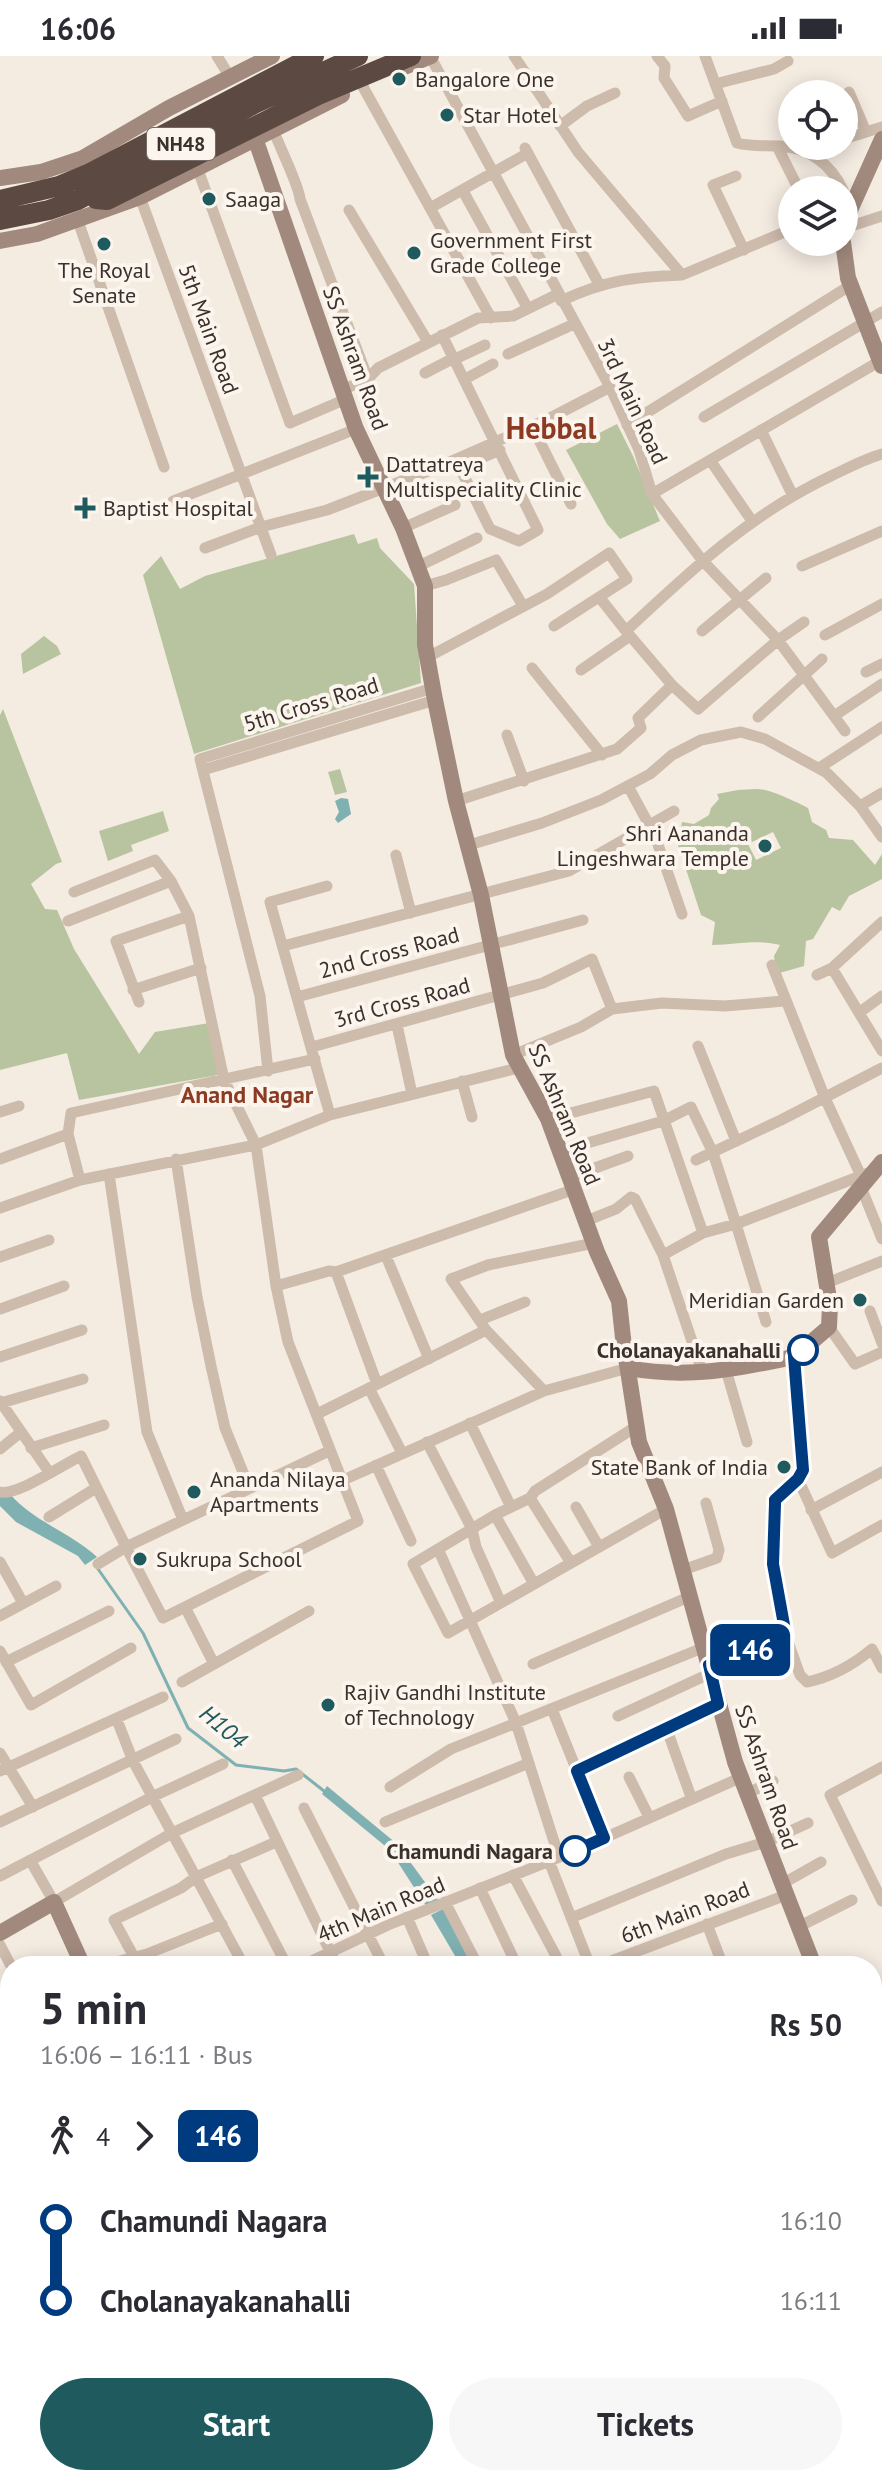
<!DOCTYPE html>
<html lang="en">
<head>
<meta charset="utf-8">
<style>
	:root { --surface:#fff; --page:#f7f7f7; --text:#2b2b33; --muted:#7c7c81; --accent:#1f5a5e }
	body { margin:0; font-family:"PT Sans",sans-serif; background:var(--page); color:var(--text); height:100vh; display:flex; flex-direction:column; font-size:30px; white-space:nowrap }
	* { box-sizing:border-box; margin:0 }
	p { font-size:26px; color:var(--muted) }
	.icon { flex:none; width:44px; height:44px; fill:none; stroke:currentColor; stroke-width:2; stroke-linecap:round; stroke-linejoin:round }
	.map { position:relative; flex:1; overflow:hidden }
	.drawer { position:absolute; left:0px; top:1900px; width:882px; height:530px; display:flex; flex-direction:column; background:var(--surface); border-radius:32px 32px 0 0; box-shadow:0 4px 20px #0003 }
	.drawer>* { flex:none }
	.badge { padding:0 16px; border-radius:12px; font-size:28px; line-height:52px }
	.controls { position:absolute; left:778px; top:24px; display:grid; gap:16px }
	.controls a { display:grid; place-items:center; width:80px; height:80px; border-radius:50%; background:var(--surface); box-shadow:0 4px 20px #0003; font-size:40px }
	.map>.badge { position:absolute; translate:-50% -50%; box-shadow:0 0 0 4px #fff }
	.legs { display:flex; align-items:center; gap:12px; height:88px; padding:0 40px; font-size:26px }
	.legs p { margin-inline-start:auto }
	.overview { display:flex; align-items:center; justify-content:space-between; height:136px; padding:0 40px }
	h1 { font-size:44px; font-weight:700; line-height:60px }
	.primary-button { display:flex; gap:16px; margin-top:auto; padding:16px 40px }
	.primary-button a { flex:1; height:92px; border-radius:48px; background:var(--accent); color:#fff; font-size:32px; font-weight:700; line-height:92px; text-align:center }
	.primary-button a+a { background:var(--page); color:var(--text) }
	ul { padding:0 40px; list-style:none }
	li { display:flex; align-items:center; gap:28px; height:80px; font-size:30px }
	li i { display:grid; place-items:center; width:12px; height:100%; margin:0 10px; background:currentColor }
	li i::after { content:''; width:20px; height:20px; margin:-10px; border:6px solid; border-radius:50%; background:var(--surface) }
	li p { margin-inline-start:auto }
	li:first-child i { background:linear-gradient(#0000 50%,currentColor 0) }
	li:last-child i { background:linear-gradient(currentColor 50%,#0000 0) }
	.status { display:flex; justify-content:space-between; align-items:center; height:56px; padding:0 40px; background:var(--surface); direction:ltr }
	.status svg { height:22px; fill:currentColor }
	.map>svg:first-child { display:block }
</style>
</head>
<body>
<div class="status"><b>16:06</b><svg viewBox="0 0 49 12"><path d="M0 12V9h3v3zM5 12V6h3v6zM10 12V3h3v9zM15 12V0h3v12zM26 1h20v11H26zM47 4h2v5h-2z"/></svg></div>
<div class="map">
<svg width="882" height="2429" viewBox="0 0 882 2429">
	<rect width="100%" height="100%" fill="#f4ebe1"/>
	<path fill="#b8c4a0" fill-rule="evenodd" d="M 617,368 L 633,400 L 660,465 L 620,483 L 607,468 L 566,394 Z
		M 354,478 L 358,488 L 377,482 L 380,492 L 414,528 L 421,627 L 194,698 L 143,519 L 161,500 L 180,533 L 205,520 Z
		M 44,580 L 57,590 L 61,598 L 23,618 L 21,598 Z
		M 3,653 L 62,806 L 56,808 L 31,828 L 45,853 L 57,854 L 74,893 L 139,998 L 155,976 L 209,967 L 218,1019 L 79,1044 L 67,997 L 0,1014 L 0,659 Z
		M 340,713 L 347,736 L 335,739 L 328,716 Z
		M 738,734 C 746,734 757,732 765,734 C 775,736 799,747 808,752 L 812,766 L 826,774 L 829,782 L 853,784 L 875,809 L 882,798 L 882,823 L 849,840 L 840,855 L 832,851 L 813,883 L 806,885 L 804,910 L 776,918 L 774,900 L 780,889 C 756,883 736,889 712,889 L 715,866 L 701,859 L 678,789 L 682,766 L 694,768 L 709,759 L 711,752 L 719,743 L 717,738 ZM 773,776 L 781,792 L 756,804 L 748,788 Z
		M 163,755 L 169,775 L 131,789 L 133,795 L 108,805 L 99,775 Z"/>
	<path fill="#7fb0b2" d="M 341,742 L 348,743 L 351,758 L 338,767 L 335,763 L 339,756 L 335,745 Z
		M 0,1438 L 10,1438 C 34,1466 70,1476 97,1501 L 85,1509 L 78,1500 L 16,1466 L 0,1450 Z
		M 327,1730 L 397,1788 L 438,1844 L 426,1850 L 390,1794 L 322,1738 Z
		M 445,1852 L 474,1910 L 461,1910 L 431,1859 Z"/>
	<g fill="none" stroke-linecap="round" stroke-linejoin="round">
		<path stroke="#7fb0b2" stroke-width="3" d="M 98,1513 L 143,1577 L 188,1672 L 236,1709 L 284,1715 L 296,1713 L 324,1735
			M 0,2177 L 10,2175"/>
		<path stroke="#cdbbac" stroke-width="11" d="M 217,0 L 230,21
			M 430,0 L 610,331 L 639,394 L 652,438 L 702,504 L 778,584 L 845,675
			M 514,0 L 578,96 L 682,219 L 792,173
			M 657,0 L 665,10 L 664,22 L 688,60 L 722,45
			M 705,0 L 737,87 C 752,91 765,89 780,90 C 809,92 831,108 843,134
			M 715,28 L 774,13 L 788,5
			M 362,29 L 491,262
			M 849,36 L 866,76
			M 560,70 L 587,50 L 615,37
			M 273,73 C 279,90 299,129 300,143 L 368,323
			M 844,83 L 882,71
			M 777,90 L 799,134
			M 525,92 L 599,228
			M 806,95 L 822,90
			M 197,111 L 290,367 L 346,343
			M 736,120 L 713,129 L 744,194
			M 463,135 L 527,251
			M 140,141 L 271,499
			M 430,152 L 528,97
			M 349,154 L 428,286
			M 78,165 L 164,411
			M 845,172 L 882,160
			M 561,245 C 605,224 634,221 682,219
			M 442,279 L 538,474 L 519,485 L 490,473 L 461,414 L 463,410 L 500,394
			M 508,298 L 574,268
			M 455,303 L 485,289
			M 425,317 L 454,302
			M 465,323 L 493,308
			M 342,334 L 368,323 L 378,312 L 478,262 L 513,260 L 558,238
			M 704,361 L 882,256
			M 627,369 L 851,229
			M 532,370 L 571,448
			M 761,374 L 792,438
			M 710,404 L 752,465
			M 652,438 L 880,305
			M 173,445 L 356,373
			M 403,472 L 455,449
			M 205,492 L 261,471 L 327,454 L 436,412 L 550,362 L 610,331
			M 419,510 L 477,482
			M 802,510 L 882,475
			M 425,530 L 446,524 L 496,504 L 523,550
			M 600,542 L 626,575
			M 804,566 L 778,584 L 698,653 L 672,629 L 626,575 C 690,515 750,458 831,420 C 848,412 864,403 882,398
			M 702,575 L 766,522
			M 825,579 L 882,548
			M 428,601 L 547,538 L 609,497 L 627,523 L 554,570
			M 532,612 L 602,699
			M 581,614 L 630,580
			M 866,616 L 882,608
			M 834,660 L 882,628
			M 758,661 L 822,603
			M 507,679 L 524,725
			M 819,712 L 882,671
			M 203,714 L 435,644
			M 628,730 L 655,780 L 682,858
			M 456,745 L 617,693 L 641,672 L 638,662 L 672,629
			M 860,750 L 882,737
			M 469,789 L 542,767 L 601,744 L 650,718 L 672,699 L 701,684 L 741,676 L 765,683 L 827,717 L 860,750 L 882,781
			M 396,799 L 411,857
			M 327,830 L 270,846 L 330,1059
			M 74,836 L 155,804 L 171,825 L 189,860 L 224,1024 L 256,1089 L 276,1230 L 288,1286 L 358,1465 L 163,1562 L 126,1491 L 98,1508
			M 68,865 L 171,825
			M 283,890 L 569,815 L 674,755
			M 772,909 L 825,1042 L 861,1120
			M 832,912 L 882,866
			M 817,919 L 832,912 L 882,995
			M 133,934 L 201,912
			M 297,941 L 583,864
			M 139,946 L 116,885 L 189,860
			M 860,956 L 882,940
			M 397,969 L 412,1038
			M 698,990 L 736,1085
			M 312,991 L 543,927 L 592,903 L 612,953
			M 513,999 L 581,971 L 612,953 L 662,947 L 725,950 L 784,945
			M 268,1015 L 260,940 L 200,703 L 433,632
			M 462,1025 L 472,1061
			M 0,1056 L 19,1050
			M 548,1063 L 654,1035 L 703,1177
			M 560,1095 L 663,1065 L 691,1051 L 713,1097 L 736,1168 L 703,1177 L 663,1199
			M 0,1103 L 68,1078
			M 176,1103 L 197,1241 L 211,1310 L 225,1372 L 249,1431
			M 696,1104 L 781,1064 L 882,1012
			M 109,1118 L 147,1376 L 183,1464
			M 570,1121 L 628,1100
			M 80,1124 L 68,1078 L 71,1057 L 315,1003
			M 861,1131 L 882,1183
			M 0,1152 L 80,1124 L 256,1089 L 330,1059 L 518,1012
			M 586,1165 L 616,1153 L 631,1141 L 635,1143 L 663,1199 L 703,1318
			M 386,1200 L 429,1303
			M 0,1201 L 49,1184
			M 336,1216 L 377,1328
			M 827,1227 L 882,1205
			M 276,1230 L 329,1215 L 336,1216 L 575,1133
			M 0,1253 L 64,1230
			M 870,1255 L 882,1287
			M 480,1264 L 525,1246
			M 766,1266 L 736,1168 L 871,1116
			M 829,1271 L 855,1308 L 882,1296
			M 486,1274 L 451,1223 L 488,1209 L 594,1187
			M 0,1301 L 82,1274
			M 726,1314 L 747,1386
			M 369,1332 L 402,1397
			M 0,1345 L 49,1416
			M 1,1347 L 83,1323
			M 317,1358 L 486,1274 L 544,1335
			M 470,1367 L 511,1451
			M 637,1370 L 535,1435 L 530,1442 L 495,1459 L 413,1508 L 448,1577 L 666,1453
			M 427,1386 L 472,1473 L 476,1491 L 501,1547
			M 31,1392 L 104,1369
			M 0,1393 L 21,1376
			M 376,1409 L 411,1485
			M 798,1423 L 832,1497 L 882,1469
			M 341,1425 L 544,1335 L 628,1312
			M 0,1436 C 17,1440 62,1409 81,1400 L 126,1491 L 329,1395
			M 530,1442 L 571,1507
			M 576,1451 L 599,1491
			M 811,1454 L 882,1416
			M 495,1459 L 534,1528
			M 49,1461 L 96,1432
			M 438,1493 L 516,1667 L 559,1801
			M 0,1506 L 23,1547
			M 683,1514 L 717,1502 L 719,1494 L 706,1447
			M 185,1551 L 213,1606
			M 0,1560 L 56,1530
			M 786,1580 L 800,1619 L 807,1626 C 831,1621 853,1609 872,1593 L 882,1612
			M 0,1595 L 31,1649 L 131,1592
			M 6,1606 L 109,1555
			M 533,1608 L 691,1540
			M 182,1626 L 309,1555
			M 552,1653 L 604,1782
			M 618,1660 L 711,1617
			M 117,1664 L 133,1705 L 244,1910
			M 666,1671 L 691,1741
			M 0,1697 L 33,1751
			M 882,1711 L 830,1739 L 882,1845
			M 0,1715 L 163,1641
			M 577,1715 L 718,1648
			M 629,1721 L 649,1761
			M 390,1731 L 451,1693 L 705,1591
			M 748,1737 L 773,1725
			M 255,1739 L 337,1910
			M 304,1752 L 384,1910
			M 0,1766 L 176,1683
			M 385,1766 L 529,1707
			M 30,1804 L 54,1846 L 172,1777 L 298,1719
			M 232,1804 L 287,1910
			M 549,1805 L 590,1910
			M 513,1819 L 556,1900
			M 0,1820 L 154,1740 L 223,1708
			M 782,1828 L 821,1806
			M 480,1832 L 517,1910
			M 445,1846 L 478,1910
			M 407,1861 L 425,1903
			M 571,1862 L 726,1798 L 766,1786 L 808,1767
			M 707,1868 L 723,1910
			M 798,1871 L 852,1844
			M 0,1889 L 10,1908
			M 134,1901 L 114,1864 L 181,1832 L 196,1821 L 276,1786
			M 100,1910 L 147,1898 L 222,1868
			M 301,1910 L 388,1869 L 575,1795 L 742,1721
			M 598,1910 L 786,1839
			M 0,1941 L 10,1938
			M 0,1990 L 10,1987
			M 0,2027 L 10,2024
			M 872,2059 L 882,2055
			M 0,2065 L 10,2062
			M 872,2073 L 882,2095
			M 0,2113 L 10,2110
			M 872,2153 L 882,2150
			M 0,2194 L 10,2236
			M 872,2204 L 882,2200
			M 872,2268 L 882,2265
			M 872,2330 L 882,2326
			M 872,2413 L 880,2429
			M 53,2420 L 55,2429
			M 110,2420 L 112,2429
			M 160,2420 L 162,2429
			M 281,2420 L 284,2429
			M 530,2420 L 532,2429
			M 610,2420 L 614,2429
			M 697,2420 L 701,2429
			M 769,2420 L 774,2429
			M 828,2420 L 832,2429
			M 225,2429 L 231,2427
			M 373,2429 L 407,2420
			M 845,2429 L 865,2420"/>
		<path stroke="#a18a7d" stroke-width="16" d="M 399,13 L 431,0
			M 255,82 L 356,373 L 403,472 L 425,530 L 425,589 L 435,644 L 456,745 L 481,839 L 513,999 L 548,1063 L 597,1196 L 619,1245 L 623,1282 L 639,1386 L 666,1453 L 735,1706 L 814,1910
			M 0,122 L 41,116 L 83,102 L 169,52 L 272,0
			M 844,178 L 851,152 L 882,83
			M 0,185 L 37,178 L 140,141 L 342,39
			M 843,186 L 848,222 L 882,310
			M 628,1312 C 688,1323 735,1313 794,1301
			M 709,1609 L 786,1580 L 773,1508 L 775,1444 L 798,1423 L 803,1414 L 794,1301 L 829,1271 L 830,1249 L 819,1181 L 882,1106
			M 0,1877 L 54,1846 L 83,1910
			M 872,1998 L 882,2011
			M 193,2420 L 195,2429"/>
		<path stroke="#5c4a42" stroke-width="20" d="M 96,143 L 107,144 L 318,39 L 411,0
			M 0,144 L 59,130 L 88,118 L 314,0
			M 0,164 L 49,154 L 78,144 L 254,48 L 358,0"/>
	</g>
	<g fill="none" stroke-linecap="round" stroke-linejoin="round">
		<g stroke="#fff" stroke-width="18">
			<path id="line-1" d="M 575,1795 L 604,1782 L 577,1715 L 718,1648 L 709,1609 L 786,1580 L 773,1508 L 775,1448 L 775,1444 L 798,1423 L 803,1414 L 794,1301 L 803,1294"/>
		</g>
		<use href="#line-1" stroke="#003b80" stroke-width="12"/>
	</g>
	<g fill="#1f5a5e" stroke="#fbf5ee" stroke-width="3">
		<circle cx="399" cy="23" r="8"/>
		<circle cx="447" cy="59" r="8"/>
		<circle cx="209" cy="143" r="8"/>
		<circle cx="104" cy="188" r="8"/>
		<circle cx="414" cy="197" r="8"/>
		<path d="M364 409h8v8h8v8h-8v8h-8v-8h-8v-8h8z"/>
		<path d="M81 440h8v8h8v8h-8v8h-8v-8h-8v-8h8z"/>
		<circle cx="765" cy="790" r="8"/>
		<circle cx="860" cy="1244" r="8"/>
		<circle cx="784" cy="1411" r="8"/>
		<circle cx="194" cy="1436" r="8"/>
		<circle cx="140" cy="1503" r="8"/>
		<circle cx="328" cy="1649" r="8"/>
	</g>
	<g fill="#fff" stroke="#003b80" stroke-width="4">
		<circle cx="803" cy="1294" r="14"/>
		<circle cx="575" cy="1795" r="14"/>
	</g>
	<g text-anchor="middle" stroke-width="8" stroke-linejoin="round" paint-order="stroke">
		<rect fill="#fbf5ee" stroke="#756b66" stroke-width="2" x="147" y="72" width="68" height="32" rx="6"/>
		<g font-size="20" font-weight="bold" fill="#3b302b">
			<text x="181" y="95">NH48</text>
		</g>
		<g font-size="22" fill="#3b302b" stroke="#fbf5ee" text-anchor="start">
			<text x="415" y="31">Bangalore One</text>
			<text x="463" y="67">Star Hotel</text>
			<text x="225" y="151">Saaga</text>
			<text x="430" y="192">Government First<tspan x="430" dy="25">Grade College</tspan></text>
			<text x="104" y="222" text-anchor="middle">The Royal<tspan x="104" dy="25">Senate</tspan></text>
			<text x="386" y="416">Dattatreya<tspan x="386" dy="25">Multispeciality Clinic</tspan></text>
			<text x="103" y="460">Baptist Hospital</text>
			<text x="749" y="785" text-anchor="end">Shri Aananda<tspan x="749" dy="25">Lingeshwara Temple</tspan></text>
			<text x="844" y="1252" text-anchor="end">Meridian Garden</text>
			<text x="768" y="1419" text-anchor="end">State Bank of India</text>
			<text x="210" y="1431">Ananda Nilaya<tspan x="210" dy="25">Apartments</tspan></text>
			<text x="156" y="1511">Sukrupa School</text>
			<text x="344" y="1644">Rajiv Gandhi Institute<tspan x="344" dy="25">of Technology</tspan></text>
		</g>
		<g font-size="22" fill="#3b302b" stroke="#fbf5ee">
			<text transform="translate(209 273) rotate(70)" y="8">5th Main Road</text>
			<text transform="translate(356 302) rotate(70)" y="8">SS Ashram Road</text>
			<text transform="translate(633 345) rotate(65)" y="8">3rd Main Road</text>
			<text transform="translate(311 648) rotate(-17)" y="8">5th Cross Road</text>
			<text transform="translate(389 896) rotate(-15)" y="8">2nd Cross Road</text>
			<text transform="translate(402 946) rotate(-15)" y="8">3rd Cross Road</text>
			<text transform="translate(565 1058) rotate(67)" y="8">SS Ashram Road</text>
			<text transform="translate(767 1721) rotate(71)" y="8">SS Ashram Road</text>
			<text transform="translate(381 1853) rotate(-23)" y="8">4th Main Road</text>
			<text transform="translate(685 1856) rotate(-21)" y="8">6th Main Road</text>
		</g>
		<g font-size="22" font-weight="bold" fill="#3b302b" stroke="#fbf5ee" text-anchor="end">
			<text x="781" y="1302">Cholanayakanahalli</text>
			<text x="553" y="1803">Chamundi Nagara</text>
		</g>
		<g font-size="24" font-weight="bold" fill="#8c3b22" stroke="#fbf5ee">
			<text x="247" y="1047">Anand Nagar</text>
		</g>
		<g font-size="24" font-style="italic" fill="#1f5a5e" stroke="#fbf5ee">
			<text transform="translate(223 1671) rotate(40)" y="8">H104</text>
		</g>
		<g font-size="30" font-weight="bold" fill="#8c3b22" stroke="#fbf5ee">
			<text x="551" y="383">Hebbal</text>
		</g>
	</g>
</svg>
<div class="controls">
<a><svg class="icon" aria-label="locate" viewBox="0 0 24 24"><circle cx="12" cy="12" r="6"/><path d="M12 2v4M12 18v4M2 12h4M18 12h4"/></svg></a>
<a><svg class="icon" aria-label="layers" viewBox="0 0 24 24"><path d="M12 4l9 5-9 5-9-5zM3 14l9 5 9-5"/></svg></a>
</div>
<b class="badge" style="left:750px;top:1594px;background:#003b80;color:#fff">146</b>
<section class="drawer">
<div class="overview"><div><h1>5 min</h1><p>16:06 – 16:11 · Bus</p></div><b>Rs 50</b></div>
<div class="legs"><svg class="icon" aria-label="walk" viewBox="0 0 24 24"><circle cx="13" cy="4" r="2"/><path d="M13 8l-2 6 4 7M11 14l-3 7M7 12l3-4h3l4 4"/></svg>4<svg class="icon" aria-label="forward" viewBox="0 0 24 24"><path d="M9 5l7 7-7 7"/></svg><b class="badge" style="background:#003b80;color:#fff">146</b></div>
<ul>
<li><i style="color:#003b80"></i><b>Chamundi Nagara</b><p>16:10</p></li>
<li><i style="color:#003b80"></i><b>Cholanayakanahalli</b><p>16:11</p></li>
</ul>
<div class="primary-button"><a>Start</a><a>Tickets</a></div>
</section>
</div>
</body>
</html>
